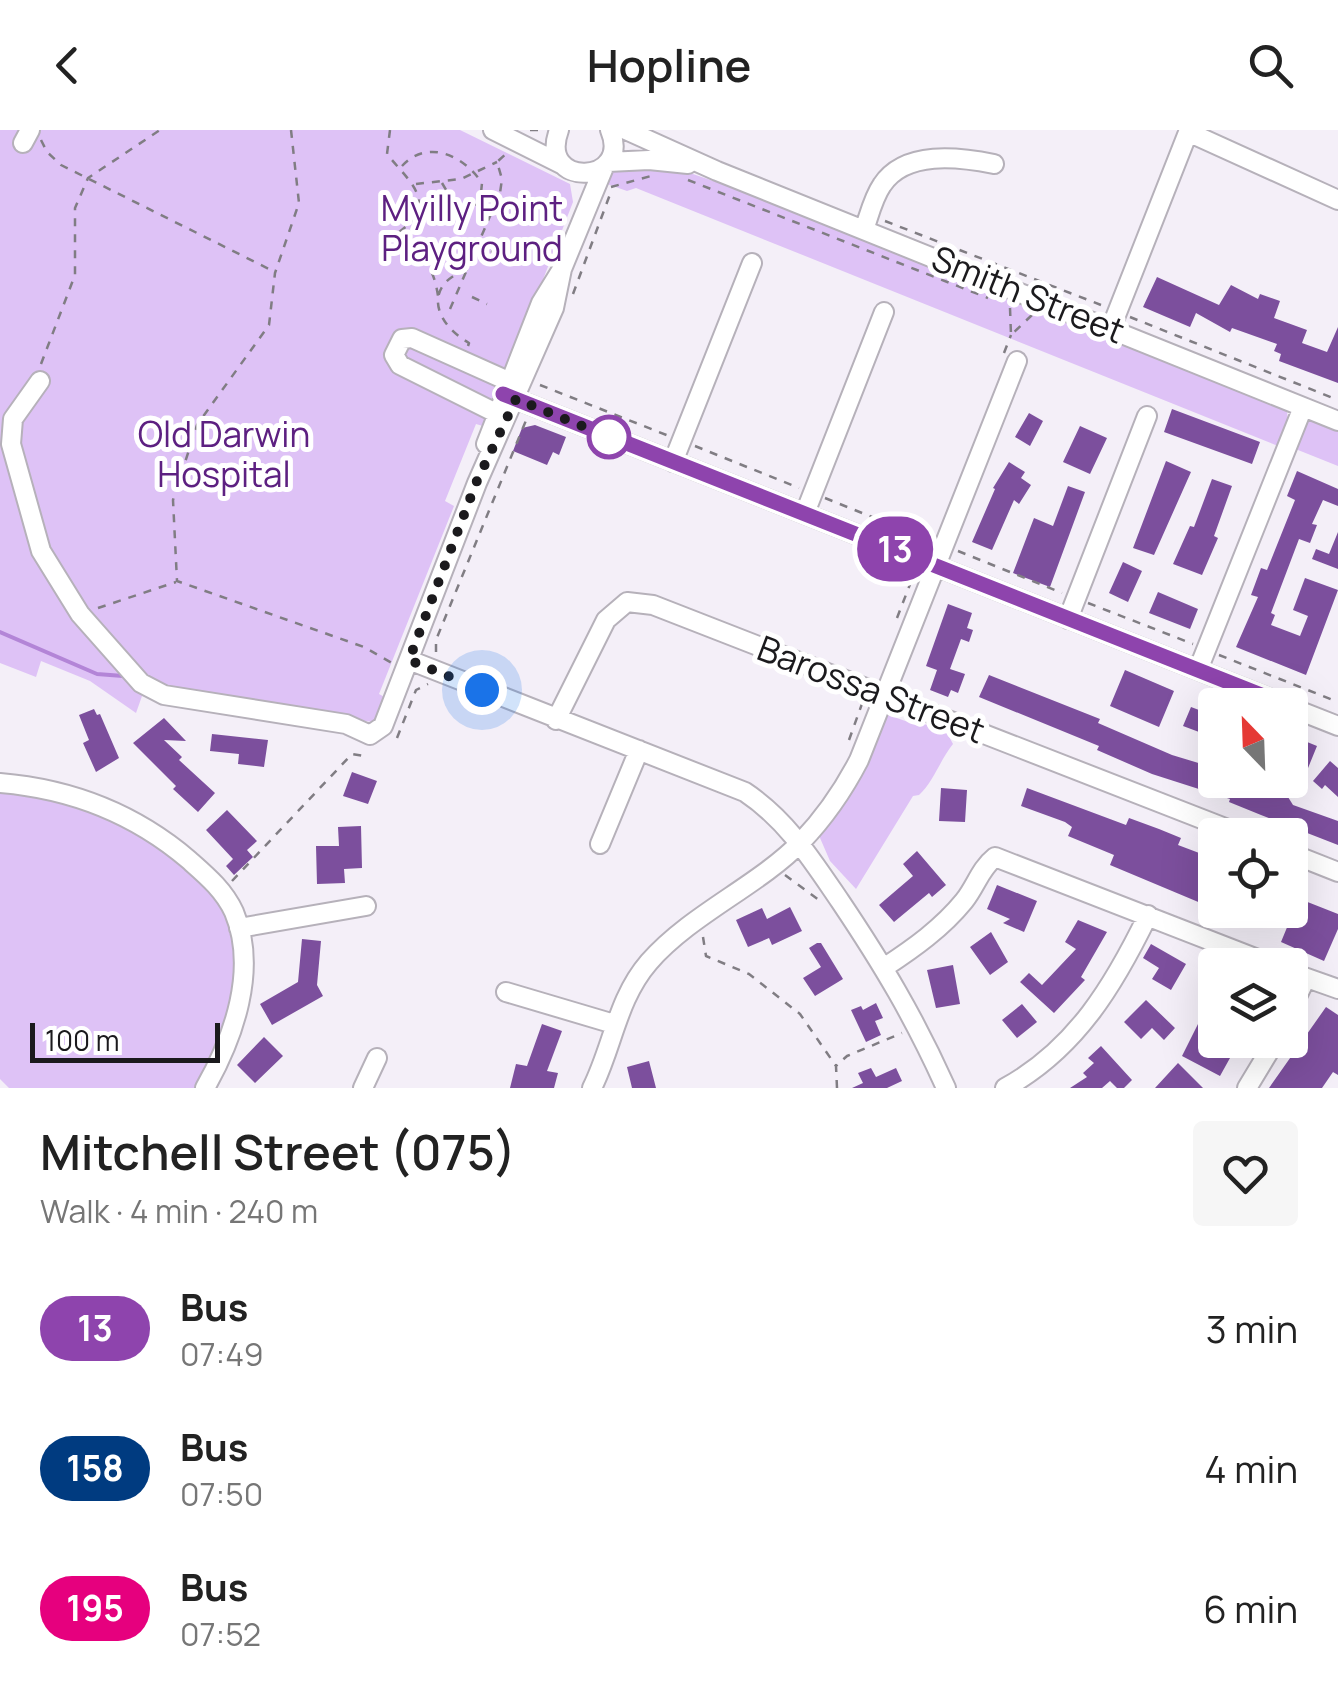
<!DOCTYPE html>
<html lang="en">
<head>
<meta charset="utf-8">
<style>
	:root { --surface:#fff; --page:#f6f6f6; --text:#222; --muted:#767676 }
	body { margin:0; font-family:Manrope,sans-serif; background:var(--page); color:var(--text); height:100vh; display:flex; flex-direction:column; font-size:38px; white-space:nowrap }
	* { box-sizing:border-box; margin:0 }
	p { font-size:32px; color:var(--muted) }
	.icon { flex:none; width:55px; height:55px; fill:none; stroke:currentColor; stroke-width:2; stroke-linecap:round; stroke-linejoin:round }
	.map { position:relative; height:958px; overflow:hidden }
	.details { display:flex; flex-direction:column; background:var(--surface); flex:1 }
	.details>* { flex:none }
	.badge { padding:0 20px; border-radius:32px; font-size:35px; line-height:65px }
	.needle { width:65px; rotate:337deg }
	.tools { position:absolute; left:1198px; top:558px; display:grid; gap:20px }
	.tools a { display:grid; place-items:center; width:110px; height:110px; border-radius:10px; background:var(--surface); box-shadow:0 10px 40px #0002; font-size:50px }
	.scale { position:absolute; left:30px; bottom:25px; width:190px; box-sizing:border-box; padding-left:10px; border:5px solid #1b1a1d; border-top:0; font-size:28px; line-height:35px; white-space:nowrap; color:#1b1a1d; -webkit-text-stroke:8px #fff; paint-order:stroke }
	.you { position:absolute; width:50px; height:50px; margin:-25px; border:8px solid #fff; border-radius:50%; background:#1a73e8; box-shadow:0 0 0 15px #1a73e833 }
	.map>.badge { position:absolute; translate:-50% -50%; box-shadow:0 0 0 5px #fff }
	.round { display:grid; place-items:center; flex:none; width:105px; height:105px; border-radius:10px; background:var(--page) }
	.overview { display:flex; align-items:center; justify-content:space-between; height:170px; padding:0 40px }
	h1 { font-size:48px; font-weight:600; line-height:75px }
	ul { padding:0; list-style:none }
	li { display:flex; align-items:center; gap:30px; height:140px; padding:0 40px }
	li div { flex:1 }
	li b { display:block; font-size:38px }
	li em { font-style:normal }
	li .badge { min-width:110px; font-weight:700; text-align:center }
	header { display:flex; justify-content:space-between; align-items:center; height:130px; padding:0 40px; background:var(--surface); font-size:45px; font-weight:600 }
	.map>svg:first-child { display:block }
</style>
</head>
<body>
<header><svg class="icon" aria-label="back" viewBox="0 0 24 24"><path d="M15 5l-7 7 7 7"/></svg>Hopline<svg class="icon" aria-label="search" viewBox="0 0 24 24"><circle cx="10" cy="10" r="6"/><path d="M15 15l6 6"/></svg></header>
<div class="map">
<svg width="1338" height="958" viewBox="0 0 1338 958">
	<rect width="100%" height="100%" fill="#f4eff8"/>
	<path fill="#dec2f6" d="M 0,0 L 460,0 L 570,54 L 573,72 L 486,297 L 476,294 L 445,371 L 454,376 L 379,564 L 388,569 L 375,592 L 192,576 L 142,566 L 136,583 L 90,551 L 41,531 L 36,547 L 0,533 Z
		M 619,35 L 684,41 L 737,59 L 1278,273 L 1287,281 L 1288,292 L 1278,316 L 636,58 L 627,61 L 607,54 L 611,41 Z
		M 1309,286 L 1338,297 L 1338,336 L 1293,318 L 1304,289 Z
		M 888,585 L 920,596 L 922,594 L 944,597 L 953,614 C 940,630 934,651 919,665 L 913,666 L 856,759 L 830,731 L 817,701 L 850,661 Z
		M 0,657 C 30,660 116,682 140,697 C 179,723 233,770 236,820 C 240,869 217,915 197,958 L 9,958 L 0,949 Z"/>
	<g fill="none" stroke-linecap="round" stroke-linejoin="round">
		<path stroke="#b385d7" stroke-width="4" d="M 0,502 L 97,544 L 123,546"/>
	</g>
	<path fill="#7c4f9d" d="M 1157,147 L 1219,175 L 1231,155 L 1258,169 L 1260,164 L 1280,171 L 1274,188 L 1307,200 L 1302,213 L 1327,222 L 1338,197 L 1338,253 L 1279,231 L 1281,224 L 1274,221 L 1277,214 L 1232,198 L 1230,202 L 1196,183 L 1190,197 L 1143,177 Z
		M 1172,279 L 1260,312 L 1252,334 L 1164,302 Z
		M 1029,283 L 1043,291 L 1030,316 L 1015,307 Z
		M 535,295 L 566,307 L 559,325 L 553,322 L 547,335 L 513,321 L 522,298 Z
		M 1080,296 L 1107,308 L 1090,344 L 1063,332 Z
		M 1166,331 L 1191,342 L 1154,425 L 1133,418 Z
		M 1009,332 L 1025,342 L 1021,348 L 1031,355 L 1019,374 L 1014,370 L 992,420 L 972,412 L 995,359 L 993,358 Z
		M 1297,341 L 1338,359 L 1338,376 L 1323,370 L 1312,394 L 1317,395 L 1310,413 L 1299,409 L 1271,483 L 1275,485 L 1271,495 L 1300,506 L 1308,486 L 1293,480 L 1305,448 L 1338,460 L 1306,545 L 1236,517 L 1258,467 L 1251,465 L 1261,438 L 1267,440 L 1295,370 L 1287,366 Z
		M 1212,349 L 1232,356 L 1214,406 L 1218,408 L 1202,445 L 1173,434 L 1190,396 L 1194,397 Z
		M 1068,356 L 1085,362 L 1050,457 L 1013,443 L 1034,388 L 1053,396 Z
		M 1338,402 L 1338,439 L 1312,429 L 1316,419 L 1329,424 Z
		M 1123,432 L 1142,441 L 1128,472 L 1109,463 Z
		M 1158,462 L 1198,479 L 1190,499 L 1149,483 Z
		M 948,474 L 972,483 L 967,498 L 973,500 L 969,512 L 961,509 L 950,539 L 965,544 L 958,563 L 951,560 L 948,567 L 930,560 L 937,540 L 926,536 Z
		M 1125,540 L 1174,561 L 1159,597 L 1110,576 Z
		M 989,545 L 1100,589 L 1098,593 L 1172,625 L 1215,638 L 1215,650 L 1247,650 L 1288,667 L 1293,675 L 1338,691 L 1338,715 L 1261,685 L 1229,672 L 1230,669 L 1152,644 L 1097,620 L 1099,616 L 979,567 Z
		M 1191,577 L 1215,586 L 1215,608 L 1183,596 Z
		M 94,579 L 97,585 L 100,584 L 119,628 L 96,642 L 83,613 L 89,610 L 79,585 Z
		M 164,588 L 186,611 L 164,610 L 182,627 L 179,630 L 215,663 L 198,682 L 173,659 L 176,656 L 133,613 Z
		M 212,604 L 268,610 L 264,637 L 238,634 L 239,624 L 210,621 Z
		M 1290,605 L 1317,616 L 1306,643 L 1290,636 Z
		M 1330,631 L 1338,638 L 1338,667 L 1325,655 L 1322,659 L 1313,651 Z
		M 352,642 L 377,651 L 368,674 L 343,666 Z
		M 941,658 L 967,660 L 965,692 L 939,691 Z
		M 1027,658 L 1126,695 L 1129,688 L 1159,699 L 1181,708 L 1178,715 L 1215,729 L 1215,779 L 1110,735 L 1114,725 L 1068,706 L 1072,697 L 1065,692 L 1021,676 Z
		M 227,680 L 257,711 L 247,720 L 253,727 L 234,745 L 226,736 L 233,729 L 206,700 Z
		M 361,696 L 362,738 L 344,739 L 345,753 L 317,754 L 316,716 L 339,716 L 338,697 Z
		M 917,721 L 946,755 L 932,767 L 929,763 L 894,792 L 879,775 L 913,746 L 903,734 Z
		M 997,755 L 1037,771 L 1024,802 L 1003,793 L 1010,789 L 987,779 Z
		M 1305,771 L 1338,784 L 1338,799 L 1324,831 L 1281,812 L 1288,795 L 1294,798 Z
		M 790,777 L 802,801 L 772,815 L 769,808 L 748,817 L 736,790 L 762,778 L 767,789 Z
		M 1223,780 L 1273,780 L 1265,798 Z
		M 1078,790 L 1107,802 L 1081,847 L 1085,850 L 1054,883 L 1020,852 L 1029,843 L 1042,855 L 1076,819 L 1065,812 Z
		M 991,802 L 1008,832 L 990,845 L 970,817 Z
		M 302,809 L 321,811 L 317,855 L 323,866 L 272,895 L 260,874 L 298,852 Z
		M 817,813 L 821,813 L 843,849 L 815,866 L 803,848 L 821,837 L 809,818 Z
		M 1151,814 L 1186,834 L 1171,860 L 1152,849 L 1159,838 L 1143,828 Z
		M 953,835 L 960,874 L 936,878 L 927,840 Z
		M 1146,870 L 1175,898 L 1164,910 L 1152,898 L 1141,909 L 1124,892 Z
		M 876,873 L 883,888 L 875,891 L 881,905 L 866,912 L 851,880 L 861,876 L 863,880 Z
		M 1022,874 L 1037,892 L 1017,908 L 1002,890 Z
		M 1326,877 L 1338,885 L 1338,945 L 1333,942 L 1322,958 L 1269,958 Z
		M 1199,892 L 1215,900 L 1215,910 L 1240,910 L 1220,946 L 1182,926 Z
		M 542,894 L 562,901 L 547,941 L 558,943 L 554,958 L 510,958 L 516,934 L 527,936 Z
		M 264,907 L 283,926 L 255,953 L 237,935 Z
		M 1101,916 L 1132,950 L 1124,958 L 1117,958 L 1110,951 L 1102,958 L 1070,958 L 1087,947 L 1083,943 L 1094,933 L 1088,928 Z
		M 649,931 L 656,958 L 632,958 L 627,937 Z
		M 1178,933 L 1203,958 L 1155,958 Z
		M 871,938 L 876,947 L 896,938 L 902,951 L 887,958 L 852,958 L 863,953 L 858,943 Z"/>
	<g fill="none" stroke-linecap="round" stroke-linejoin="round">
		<g stroke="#b6b1ba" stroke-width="22">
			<path id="minor" d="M 493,0 L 563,35
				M 559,0 C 537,59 633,55 610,0
				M 626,0 L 717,41 L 1338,291
				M 1188,2 L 1338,70
				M 23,13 L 30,0
				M 608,32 L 649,30 L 688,34
				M 864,100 C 869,86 873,68 882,55 C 905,20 959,27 994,34
				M 1111,198 L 1189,0
				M 40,251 L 13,289 L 11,314 L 41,421 L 80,484 L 141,553 L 164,565 L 346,594 L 370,605 L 383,596 L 477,353 L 554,178 L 562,139
				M 503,264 L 1286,575
				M 496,283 L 400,235 L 394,225 L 402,209 L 412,208 L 508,251
				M 486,314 L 541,173 L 562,139 L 604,37
				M 673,332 L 752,133
				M 805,383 L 884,182
				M 1068,489 L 1147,286
				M 409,530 L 745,662 C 787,690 812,730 840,771 C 883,835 914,887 946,958
				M 1198,540 L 1303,277
				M 1290,577 L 1338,596
				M 556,590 L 606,490 L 627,472 L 653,475 L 1243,705
				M 0,653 C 72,659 134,683 189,730 C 206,745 224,760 234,782 C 258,839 234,907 205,958
				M 600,714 L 639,620
				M 1290,723 L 1338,742
				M 239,798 L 366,776
				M 885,837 C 914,818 942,798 964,771 C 976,756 980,739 995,727 L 1273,835
				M 1290,842 L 1338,859
				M 506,862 L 614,894
				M 1290,881 L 1306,848
				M 363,958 L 377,928
				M 592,958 C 613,916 617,869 649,832 C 691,784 758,756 801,712 C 824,688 844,659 859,630 L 1017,231
				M 1005,958 C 1076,919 1114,855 1148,785
				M 1247,958 L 1276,910"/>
		</g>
		<path stroke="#807d83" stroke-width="2.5" stroke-dasharray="8 8" stroke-linecap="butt" d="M 291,0 L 299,73 L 275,143 L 269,195 L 197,295 L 173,370 L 177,451 L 364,517 L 392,533
			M 390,0 L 387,24 C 409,52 440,72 398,103 L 398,109 C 423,122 434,138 438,166
			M 530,0 L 542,0
			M 41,10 L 47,22 L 61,35 L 275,142
			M 402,36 C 428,8 464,26 482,53 L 480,72 L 461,85 L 414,91
			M 688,50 L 988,168
			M 442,53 L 461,85 L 464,110 L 476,116
			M 416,54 L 461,49 L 497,32
			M 611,57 L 651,46
			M 885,91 L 1101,175
			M 491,121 L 506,128
			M 433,139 L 440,128 L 439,115 L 463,110
			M 573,164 L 612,59
			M 472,167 L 487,174
			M 1010,178 L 1011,205 L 1032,185
			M 450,179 L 500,63 L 502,49 L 497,32 L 507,23
			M 1130,187 L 1338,270
			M 468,216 L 469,213 C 434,193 422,155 468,139
			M 1004,223 L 1011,205
			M 41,234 L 75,145 L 75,78 L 88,48 L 160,0
			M 540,255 L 669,306
			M 695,316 L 799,358
			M 825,368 L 929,410
			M 958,421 L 1062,463
			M 1088,473 L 1193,514
			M 98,478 L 176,452
			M 897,488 L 914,444
			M 436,522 L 436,510 L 527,288
			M 1219,525 L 1338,572
			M 397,608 L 416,560 L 428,554
			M 849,610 L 863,571
			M 785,745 L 823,773
			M 232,751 L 352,624 L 365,626
			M 703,807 L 706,826 L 749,844 L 800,884 L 836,936
			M 837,958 L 836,936 L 847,926 L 902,903"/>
		<use href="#minor" stroke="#fff" stroke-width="18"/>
	</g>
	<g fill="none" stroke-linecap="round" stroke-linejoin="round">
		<g stroke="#fff" stroke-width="22">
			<path id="line" d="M 503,264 L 1286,575"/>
		</g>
		<use href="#line" stroke="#8e44ad" stroke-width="15"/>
		<path stroke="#1b1a1d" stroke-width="10" stroke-dasharray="0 18" d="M 482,560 L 409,530 L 476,353 L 516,269 L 609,307"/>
	</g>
	<circle fill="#fff" stroke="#8e44ad" stroke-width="5" cx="609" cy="307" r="20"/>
	<g text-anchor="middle" stroke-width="10" stroke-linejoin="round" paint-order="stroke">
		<g font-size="35" fill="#5d2081" stroke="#fff">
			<text x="472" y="91">Myilly Point<tspan x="472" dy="40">Playground</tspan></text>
			<text x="224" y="317">Old Darwin<tspan x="224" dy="40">Hospital</tspan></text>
		</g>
		<g font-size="35" fill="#1b1a1d" stroke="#fff">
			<text transform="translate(1028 165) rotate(22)" y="12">Smith Street</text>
			<text transform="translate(871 560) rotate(21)" y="12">Barossa Street</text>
		</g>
	</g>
</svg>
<div class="tools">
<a><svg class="needle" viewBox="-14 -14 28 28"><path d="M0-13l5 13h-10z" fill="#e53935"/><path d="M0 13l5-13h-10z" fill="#767676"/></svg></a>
<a><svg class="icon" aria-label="locate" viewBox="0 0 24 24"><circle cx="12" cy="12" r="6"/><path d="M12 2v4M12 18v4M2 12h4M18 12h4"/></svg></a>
<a><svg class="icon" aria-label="layers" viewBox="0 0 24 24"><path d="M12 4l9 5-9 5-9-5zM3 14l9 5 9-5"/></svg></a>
</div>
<div class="scale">100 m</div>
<div class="you" style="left:482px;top:560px"></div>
<b class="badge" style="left:895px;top:419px;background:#8e44ad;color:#fff">13</b>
</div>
<section class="details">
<div class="overview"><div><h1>Mitchell Street (075)</h1><p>Walk · 4 min · 240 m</p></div><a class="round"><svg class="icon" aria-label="heart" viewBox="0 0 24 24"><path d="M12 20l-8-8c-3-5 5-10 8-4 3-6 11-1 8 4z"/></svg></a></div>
<ul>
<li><span class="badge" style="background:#8e44ad;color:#fff">13</span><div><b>Bus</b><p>07:49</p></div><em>3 min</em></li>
<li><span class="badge" style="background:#003b80;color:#fff">158</span><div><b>Bus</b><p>07:50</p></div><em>4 min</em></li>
<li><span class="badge" style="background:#e6007e;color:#fff">195</span><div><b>Bus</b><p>07:52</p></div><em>6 min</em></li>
</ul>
</section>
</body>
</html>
